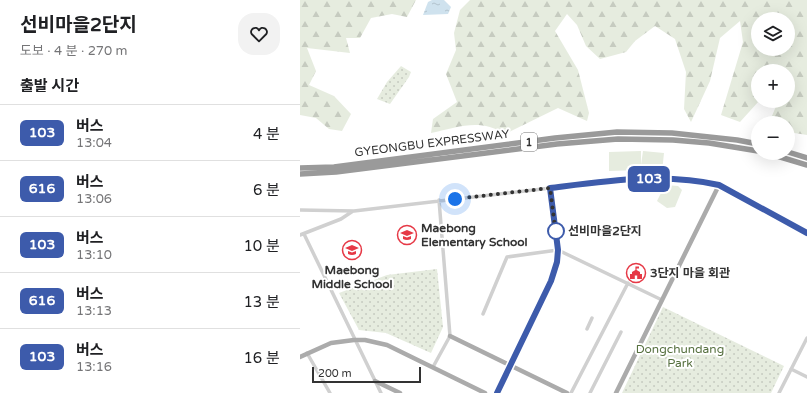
<!DOCTYPE html>
<html lang="ko">
<head>
<meta charset="utf-8">
<style>
	:root { --surface:#fff; --page:#f2f2f2; --text:#202124; --muted:#757577; --line:#e0e0e0 }
	body { margin:0; font-family:"Varela Round","Noto Sans KR",sans-serif; background:var(--page); color:var(--text); height:100vh; display:flex; flex-direction:column; font-size:15px; white-space:nowrap }
	* { box-sizing:border-box; margin:0 }
	p { font-size:13px; color:var(--muted) }
	.icon { flex:none; width:22px; height:22px; fill:none; stroke:currentColor; stroke-width:2; stroke-linecap:round; stroke-linejoin:round }
	.map { position:relative; flex:1; overflow:hidden }
	.side { display:flex; flex-direction:column; background:var(--surface); width:300px }
	.side>* { flex:none }
	.badge { padding:0 8px; border-radius:6px; font-size:14px; line-height:26px }
	.controls { position:absolute; left:451px; top:12px; display:grid; gap:8px }
	.controls a { display:grid; place-items:center; width:44px; height:44px; border-radius:50%; background:var(--surface); box-shadow:0 4px 16px #0002; font-size:20px }
	.scale { position:absolute; left:12px; bottom:10px; width:109px; box-sizing:border-box; padding-left:4px; border:2px solid #333; border-top:0; font-size:11px; line-height:14px; white-space:nowrap; color:#333; -webkit-text-stroke:3px #fff; paint-order:stroke }
	.you { position:absolute; width:20px; height:20px; margin:-10px; border:3px solid #fff; border-radius:50%; background:#1a73e8; box-shadow:0 0 0 6px #1a73e833 }
	.map>.badge { position:absolute; translate:-50% -50%; box-shadow:0 0 0 2px #fff }
	h2 { padding:0 20px; font-size:15px; line-height:36px }
	.round { display:grid; place-items:center; flex:none; width:42px; height:42px; border-radius:16px; background:var(--page) }
	.summary { display:flex; align-items:center; justify-content:space-between; height:68px; padding:0 20px }
	h1 { font-size:19px; font-weight:700; line-height:30px }
	ul { padding:0; list-style:none }
	li { display:flex; align-items:center; gap:12px; height:56px; padding:0 20px; border-top:1px solid var(--line) }
	li div { flex:1 }
	li b { display:block; font-size:15px }
	li em { font-style:normal }
	li .badge { min-width:44px; font-weight:700; text-align:center }
	main { display:flex; flex:1; min-height:0 }
	.map>svg:first-child { display:block }
</style>
</head>
<body>
<main>
<section class="side">
<div class="summary"><div><h1>선비마을2단지</h1><p>도보 · 4 분 · 270 m</p></div><a class="round"><svg class="icon" aria-label="heart" viewBox="0 0 24 24"><path d="M12 20l-8-8c-3-5 5-10 8-4 3-6 11-1 8 4z"/></svg></a></div>
<h2>출발 시간</h2>
<ul>
<li><span class="badge" style="background:#3d5bab;color:#fff">103</span><div><b>버스</b><p>13:04</p></div><em>4 분</em></li>
<li><span class="badge" style="background:#3d5bab;color:#fff">616</span><div><b>버스</b><p>13:06</p></div><em>6 분</em></li>
<li><span class="badge" style="background:#3d5bab;color:#fff">103</span><div><b>버스</b><p>13:10</p></div><em>10 분</em></li>
<li><span class="badge" style="background:#3d5bab;color:#fff">616</span><div><b>버스</b><p>13:13</p></div><em>13 분</em></li>
<li><span class="badge" style="background:#3d5bab;color:#fff">103</span><div><b>버스</b><p>13:16</p></div><em>16 분</em></li>
</ul>
</section>
<div class="map">
<svg width="507" height="393" viewBox="0 0 507 393">
	<defs>
		<pattern id="forest-firs" width="22" height="20" patternUnits="userSpaceOnUse"><rect width="22" height="20" fill="#e6ecdf"/><path d="M5 1l3.5 6h-7zM16 11l3.5 6h-7z" fill="#c6cbc0"/></pattern>
		<pattern id="park-dots" width="8" height="8" patternUnits="userSpaceOnUse"><rect width="8" height="8" fill="#e6ecdf"/><path d="M2 2h.1M6 6h.1" fill="none" stroke="#c6cbc0" stroke-width="1.8" stroke-linecap="round"/></pattern>
		<pattern id="water-ripples" width="26" height="14" patternUnits="userSpaceOnUse"><rect width="26" height="14" fill="#cfe2ee"/><path d="M2 4q2-2 4 0t4 0M15 11q2-2 4 0t4 0" fill="none" stroke="#b2c2cd"/></pattern>
	</defs>
	<rect width="100%" height="100%" fill="#fff"/>
	<path fill="#e6ecdf" d="M 341,151 L 341,165 L 343,151 L 364,153 L 362,172 L 341,170 L 309,171 L 309,152 Z
		M 365,185 L 378,186 L 382,190 L 375,207 L 367,208 L 357,201 Z"/>
	<path fill="url(#forest-firs)" fill-rule="evenodd" d="M 0,0 L 116,0 L 107,17 L 92,14 L 71,18 L 60,38 L 46,38 L 50,53 L 7,48 L 16,71 L 9,85 L 34,96 L 51,114 L 42,131 L 29,129 L 16,118 L 0,115 Z
		M 170,0 L 507,0 L 507,135 L 488,132 L 488,123 L 469,123 L 477,104 L 468,101 L 488,101 L 488,71 L 458,71 L 459,101 L 440,122 L 421,115 L 443,42 L 440,21 L 420,38 L 410,81 L 391,122 L 384,109 L 386,72 L 375,39 L 355,26 L 335,41 L 326,52 L 300,59 L 286,46 L 277,25 L 267,14 L 255,31 L 278,70 L 289,113 L 287,121 L 258,108 L 205,134 C 180,118 159,127 131,133 L 133,119 L 157,102 L 146,74 L 156,50 L 154,33 L 160,10 ZM 458,19 L 488,19 L 488,49 L 458,49 Z"/>
	<path fill="url(#park-dots)" d="M 101,66 L 111,72 L 109,77 L 90,104 L 77,99 L 87,82 Z
		M 137,269 L 143,327 L 131,353 L 86,333 L 59,330 L 39,293 L 87,275 Z
		M 363,307 L 484,366 L 471,393 L 322,393 Z"/>
	<path fill="url(#water-ripples)" d="M 132,0 L 144,0 L 151,7 L 148,14 L 123,15 L 128,2 Z"/>
	<g fill="none" stroke-linecap="round" stroke-linejoin="round">
		<path stroke="#d0d0d0" stroke-width="3.5" d="M 0,210 L 54,211 L 319,180 C 353,178 387,177 419,185 L 507,233
			M 4,234 L 81,393
			M 0,235 L 41,219 L 53,211
			M 183,314 L 207,257 L 258,250 L 362,300
			M 287,329 L 292,318
			M 7,353 L 30,393
			M 133,367 L 150,336 L 139,200
			M 491,369 L 507,377
			M 271,393 L 328,283
			M 290,393 L 321,332
			M 479,393 L 507,338"/>
		<path stroke="#ababab" stroke-width="4.5" d="M 150,336 L 267,393
			M 0,357 L 31,343 L 54,340 L 65,340 L 87,345 L 185,393
			M 75,381 L 100,393
			M 197,393 L 251,281 L 257,262 L 258,250 L 251,188
			M 316,393 L 419,185"/>
		<path stroke="#9a9a9a" stroke-width="5.5" d="M 488,152 L 507,158
			M 467,153 L 507,165
			M 0,168 L 34,167 L 255,138 L 317,132 L 372,133 L 437,140 L 458,144
			M 0,174 L 36,172 L 257,144 L 318,139 L 373,140 L 409,143 L 458,151"/>
	</g>
	<g fill="none" stroke-linecap="round" stroke-linejoin="round">
		<g stroke="#fff" stroke-width="9">
			<path id="line" d="M 197,393 L 251,281 L 257,262 L 258,250 L 250,188 C 306,181 364,172 419,185 L 507,233"/>
		</g>
		<use href="#line" stroke="#3d5bab" stroke-width="6"/>
		<path stroke="#333" stroke-width="4" stroke-dasharray="0 7.2" d="M 155,199 L 250,188 L 256,235 L 256,231"/>
	</g>
	<defs>
		<g id="school-ring" transform="scale(1)"><circle r="9.5" fill="#fff" stroke="#e63946" stroke-width="1.5"/><path d="M0-5L7-2L0 1L-7-2ZM-4 1L0 2.5L4 1V4Q0 6-4 4Z" fill="#e63946"/></g>
		<g id="civic-ring" transform="scale(1)"><circle r="9.5" fill="#fff" stroke="#e63946" stroke-width="1.5"/><path d="M-.6-6.5H3V-4.5H.6V-3L4-1V1h2V6H-6V1h2V-1L-.6-3ZM-1.2 2.5V6h2.4V2.5Z" fill="#e63946"/></g>
	</defs>
	<g fill-rule="evenodd">
		<use href="#school-ring" x="107" y="235"/>
		<use href="#school-ring" x="52" y="250"/>
		<use href="#civic-ring" x="336" y="273"/>
	</g>
	<circle fill="#fff" stroke="#3d5bab" stroke-width="2" cx="256" cy="231" r="8"/>
	<g text-anchor="middle" stroke-width="4" stroke-linejoin="round" paint-order="stroke">
		<rect fill="#fff" stroke="#707070" stroke-width="1" x="221" y="133" width="16" height="18" rx="3"/>
		<g font-size="11" font-weight="bold" fill="#333">
			<text x="229" y="146">1</text>
		</g>
		<g font-size="12" fill="#333" stroke="#fff">
			<text transform="translate(132 143) rotate(-7)" y="4">GYEONGBU EXPRESSWAY</text>
		</g>
		<g font-size="12" font-weight="bold" fill="#333" stroke="#fff" text-anchor="start">
			<text x="121" y="232">Maebong<tspan x="121" dy="14">Elementary School</tspan></text>
			<text x="52" y="274" text-anchor="middle">Maebong<tspan x="52" dy="14">Middle School</tspan></text>
			<text x="350" y="277">3단지 마을 회관</text>
		</g>
		<g font-size="12" font-weight="bold" fill="#333" stroke="#fff" text-anchor="start">
			<text x="268" y="235">선비마을2단지</text>
		</g>
		<g font-size="12" fill="#56703f" stroke="#fff">
			<text x="380" y="353">Dongchundang<tspan x="380" dy="14">Park</tspan></text>
		</g>
	</g>
</svg>
<div class="controls">
<a><svg class="icon" aria-label="layers" viewBox="0 0 24 24"><path d="M12 4l9 5-9 5-9-5zM3 14l9 5 9-5"/></svg></a>
<a>+</a>
<a>−</a>
</div>
<div class="scale">200 m</div>
<div class="you" style="left:155px;top:199px"></div>
<b class="badge" style="left:349px;top:179px;background:#3d5bab;color:#fff">103</b>
</div>
</main>
</body>
</html>
